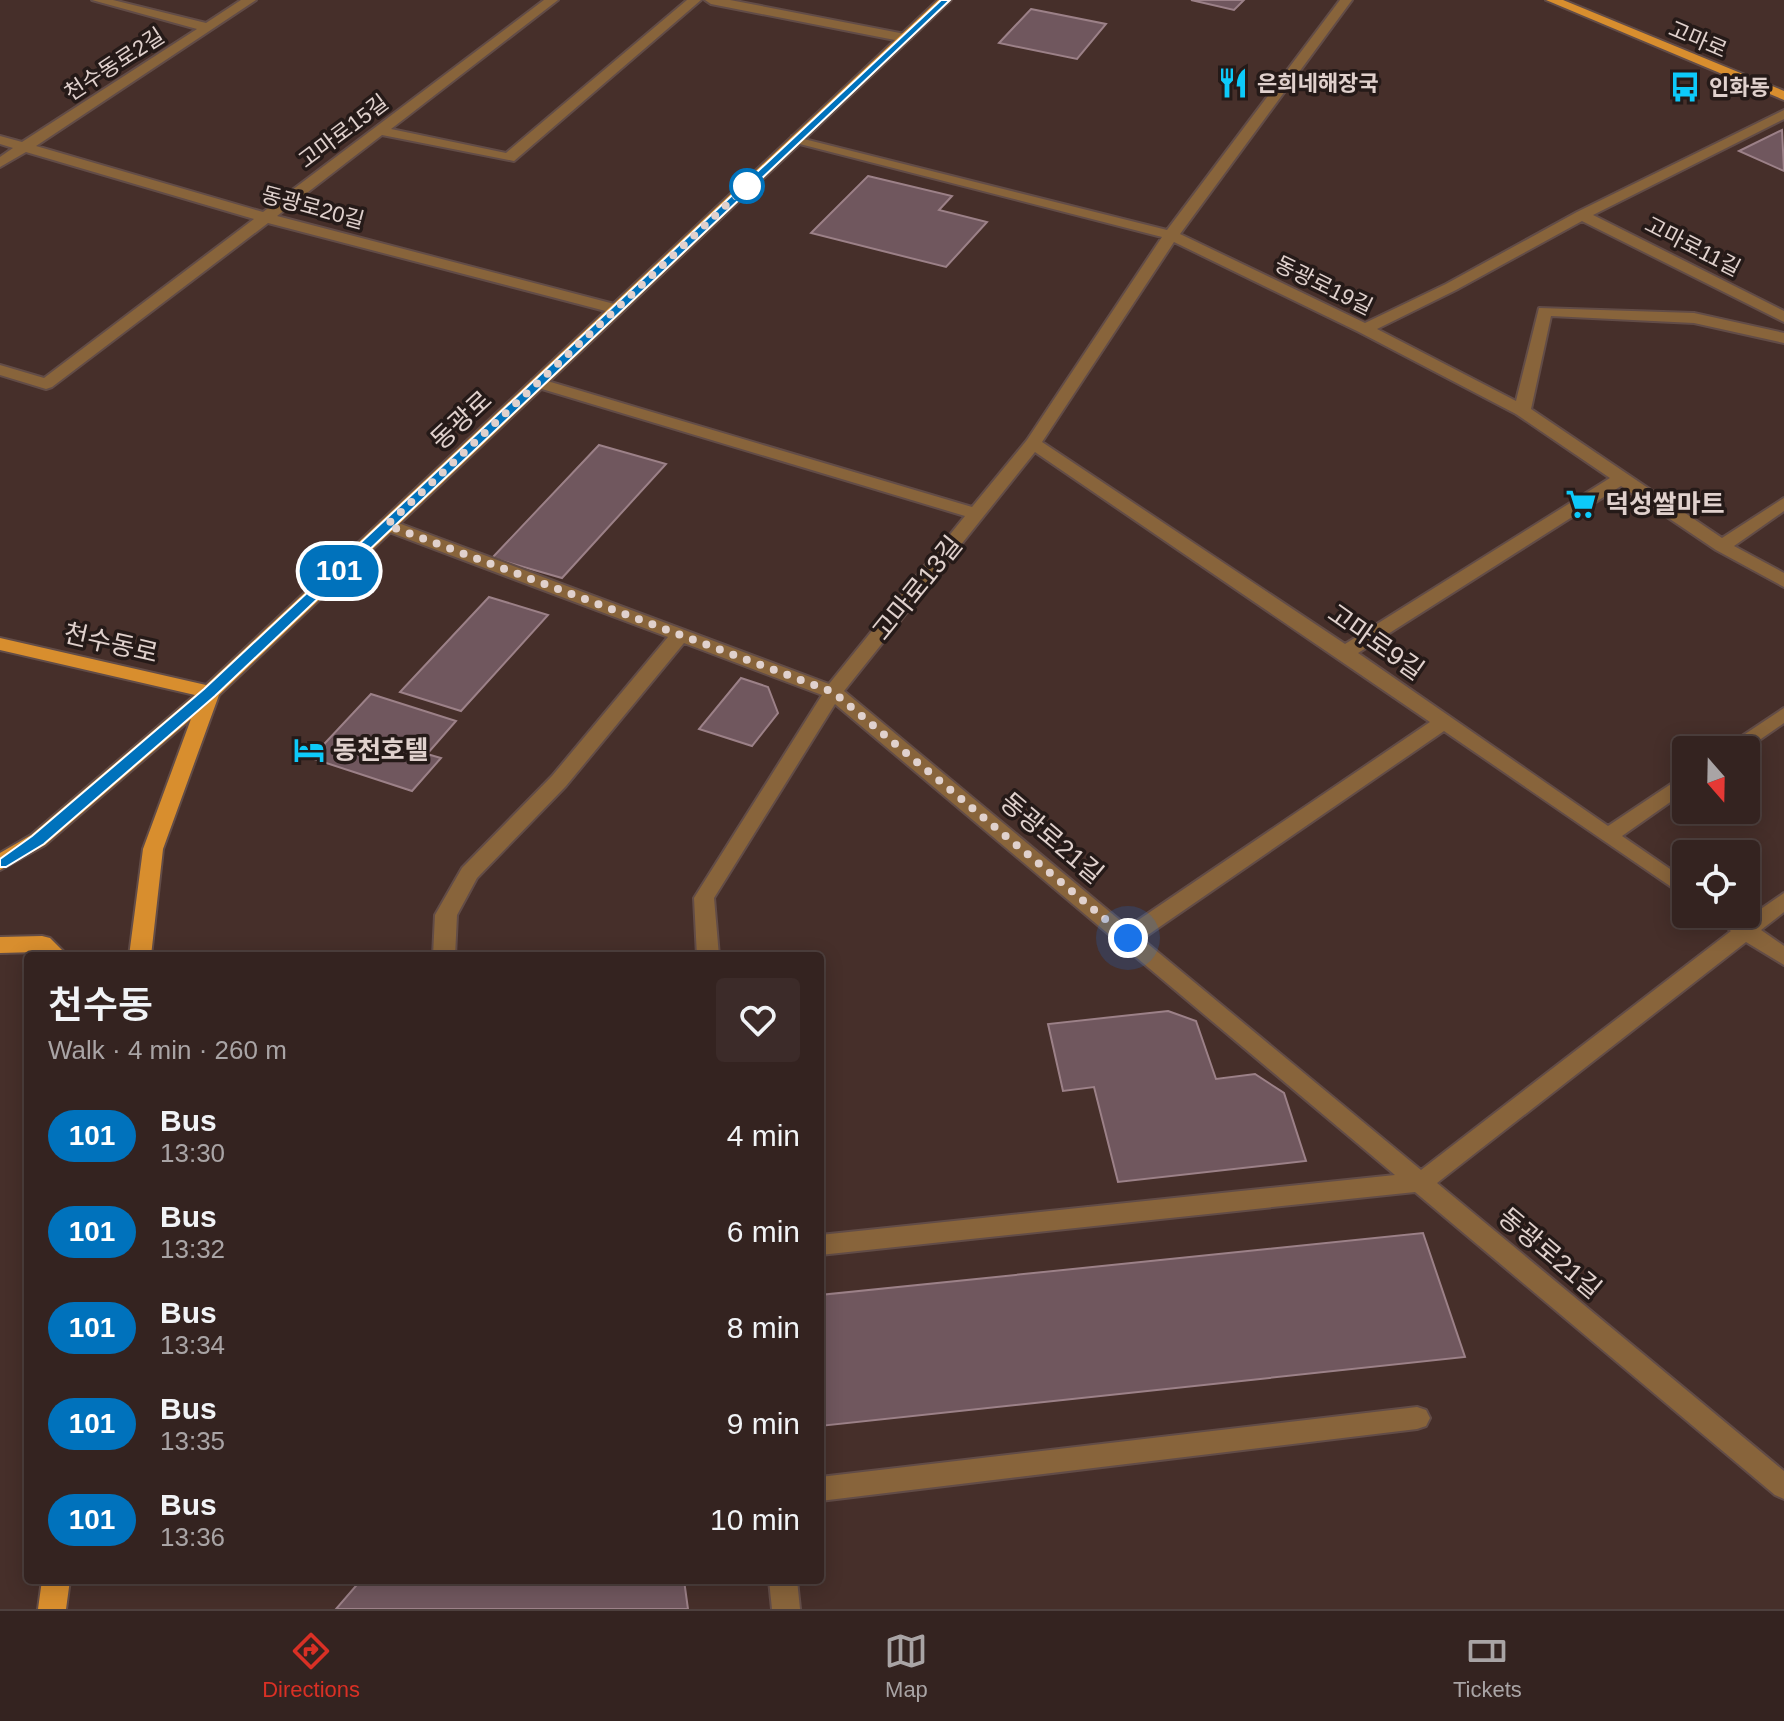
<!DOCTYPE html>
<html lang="en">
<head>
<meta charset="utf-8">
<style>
	:root { --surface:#342320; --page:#3c2b29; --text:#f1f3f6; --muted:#a9a4a5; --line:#4e403e; --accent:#d93025 }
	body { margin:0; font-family:Helvetica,"Noto Sans KR",sans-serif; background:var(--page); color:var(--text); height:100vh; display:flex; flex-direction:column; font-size:30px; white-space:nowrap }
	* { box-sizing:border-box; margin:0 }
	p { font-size:26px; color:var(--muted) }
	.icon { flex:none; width:44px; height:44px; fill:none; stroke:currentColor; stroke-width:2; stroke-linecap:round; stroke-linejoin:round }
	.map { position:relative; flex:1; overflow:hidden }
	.sheet { position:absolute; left:24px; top:952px; width:800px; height:632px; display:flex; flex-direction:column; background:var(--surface); border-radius:8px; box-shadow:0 4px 20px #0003,0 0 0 2px var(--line) }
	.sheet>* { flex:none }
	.badge { padding:0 16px; border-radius:26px; font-size:28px; line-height:52px }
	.needle { width:52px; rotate:160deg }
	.controls { position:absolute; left:1672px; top:736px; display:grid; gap:16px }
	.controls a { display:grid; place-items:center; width:88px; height:88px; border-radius:8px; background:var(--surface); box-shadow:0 4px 20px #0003,0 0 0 2px var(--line); font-size:40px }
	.you { position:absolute; width:40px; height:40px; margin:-20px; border:6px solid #fff; border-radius:50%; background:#1a73e8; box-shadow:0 0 0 12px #1a73e833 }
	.map>.badge { position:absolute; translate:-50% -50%; box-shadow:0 0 0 4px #fff }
	.round { display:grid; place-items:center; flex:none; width:84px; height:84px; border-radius:8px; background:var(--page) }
	.head { display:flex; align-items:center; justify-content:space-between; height:136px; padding:0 24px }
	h1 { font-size:38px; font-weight:600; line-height:60px }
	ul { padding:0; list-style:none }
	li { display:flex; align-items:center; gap:24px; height:96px; padding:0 24px }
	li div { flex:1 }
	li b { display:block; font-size:30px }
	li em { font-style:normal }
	li .badge { min-width:88px; font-weight:700; text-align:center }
	.tabs { display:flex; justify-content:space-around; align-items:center; height:112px; border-top:2px solid var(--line); background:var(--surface); font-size:22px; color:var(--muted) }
	.tabs a { display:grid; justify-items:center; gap:4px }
	.tabs .on { color:var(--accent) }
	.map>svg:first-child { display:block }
</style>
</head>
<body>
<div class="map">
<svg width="1784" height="1609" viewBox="0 0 1784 1609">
	<rect width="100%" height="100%" fill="#462f2a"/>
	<path fill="#70575e" stroke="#9c8188" stroke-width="2" d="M 1191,0 L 1244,0 L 1234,10 Z
		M 1031,9 L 1106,24 L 1077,59 L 999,43 Z
		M 1782,130 L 1784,171 L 1739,151 Z
		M 868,176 L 952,196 L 939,210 L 987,222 L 946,267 L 811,233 Z
		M 599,445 L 666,464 L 562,578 L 492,558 Z
		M 489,597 L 548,615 L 461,711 L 400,692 Z
		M 741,678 L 768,687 L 778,713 L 752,746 L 699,729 Z
		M 371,694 L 456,721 L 427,754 L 441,758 L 412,791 L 311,758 Z
		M 1168,1011 L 1196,1021 L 1216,1079 L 1255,1074 L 1284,1093 L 1306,1161 L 1118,1182 L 1094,1087 L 1063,1091 L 1048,1024 Z
		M 1423,1233 L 1465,1357 L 820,1426 L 820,1295 Z
		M 361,1580 L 684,1580 L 688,1609 L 336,1609 Z"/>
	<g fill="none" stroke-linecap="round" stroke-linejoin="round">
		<g stroke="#624c47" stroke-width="4">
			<path id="minor" d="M 92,0 L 113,0 L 206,23 L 241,0 L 256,0 L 36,146 L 263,212 L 544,0 L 558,0 L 391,129 L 506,153 L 687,0 L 701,0 L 514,161 L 382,135 L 277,216 L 622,306 L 625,309 L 617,314 L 268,223 L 52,387 L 46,389 L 0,375 L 0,365 L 44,378 L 254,219 L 26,152 L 0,167 L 0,157 L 13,148 L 0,144 L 0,136 L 22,142 L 197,29 Z
				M 705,0 L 730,0 L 905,34 L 911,38 L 905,42 L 711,4 Z
				M 1340,0 L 1352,0 L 1180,234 L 1365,323 L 1446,284 L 1577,212 L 1784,110 L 1784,119 L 1593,215 L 1784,311 L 1784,322 L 1582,221 L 1456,290 L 1377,329 L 1516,401 L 1539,308 L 1694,313 L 1784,333 L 1784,343 L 1694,323 L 1551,316 L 1531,409 L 1722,538 L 1784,498 L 1784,511 L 1734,546 L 1784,573 L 1784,587 L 1716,550 L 1621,486 L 1358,653 L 1608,826 L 1686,774 L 1686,791 L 1622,836 L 1686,880 L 1686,897 L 1444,731 L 1142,939 L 1421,1170 L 1731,931 L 1711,914 L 1737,914 L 1745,920 L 1784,893 L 1784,912 L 1761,930 L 1784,946 L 1784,965 L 1746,942 L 1437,1183 L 1784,1471 L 1784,1499 L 1775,1495 L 1415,1192 L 820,1255 L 820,1235 L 1395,1175 L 835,704 L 714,898 L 719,956 L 697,956 L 694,898 L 822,695 L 684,643 L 566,786 L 477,878 L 457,915 L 455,956 L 433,956 L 435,915 L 462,868 L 552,776 L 668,637 L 381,529 L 378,525 L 381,521 L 393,521 L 829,684 L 965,516 L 532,386 L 532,380 L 544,380 L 972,507 L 1027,440 L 1162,237 L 792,142 L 792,136 L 1167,230 ZM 1174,242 L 1359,332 L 1516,414 L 1610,478 L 1345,644 L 1042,442 ZM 1035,452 L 1430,722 L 1128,927 L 844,691 Z
				M 1784,708 L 1784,723 L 1745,750 L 1721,750 Z
				M 1417,1407 L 1426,1410 L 1430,1418 L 1426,1426 L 1417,1429 L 820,1501 L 820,1477 Z
				M 769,1580 L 797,1580 L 800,1609 L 772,1609 Z"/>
		</g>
		<g stroke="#624c47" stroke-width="4">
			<path id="major" d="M 938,0 L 951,0 L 219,695 L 163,849 L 151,956 L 129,956 L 143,849 L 191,719 L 45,845 L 0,870 L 0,853 L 31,835 L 195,695 L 0,650 L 0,638 L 206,685 Z
				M 1546,0 L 1563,0 L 1784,91 L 1784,100 Z
				M 42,936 L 50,938 L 68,956 L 42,956 L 37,952 L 0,953 L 0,937 Z
				M 42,1580 L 70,1580 L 66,1609 L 38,1609 Z"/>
		</g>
		<use href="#minor" fill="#88643b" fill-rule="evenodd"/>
		<use href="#major" fill="#d88e2e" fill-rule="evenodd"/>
	</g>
	<path fill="#0072bc" stroke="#fff" stroke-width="2" d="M 941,0 L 950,0 L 215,696 L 44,844 L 6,867 L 0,867 L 0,859 L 32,836 L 204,689 Z"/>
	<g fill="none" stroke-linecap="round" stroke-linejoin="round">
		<path stroke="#e0d1cd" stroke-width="8" stroke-dasharray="0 14.4" d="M 747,186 L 752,181 L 387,525 L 833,692 L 1128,938"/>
	</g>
	<defs>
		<g id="restaurant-bare" transform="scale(2.4)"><path d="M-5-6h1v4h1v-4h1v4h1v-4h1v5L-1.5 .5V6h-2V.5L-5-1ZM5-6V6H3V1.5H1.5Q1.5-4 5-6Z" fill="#0dcafa" stroke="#251a18" stroke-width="2.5" paint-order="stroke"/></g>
		<g id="bus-bare" transform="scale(2.4)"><path d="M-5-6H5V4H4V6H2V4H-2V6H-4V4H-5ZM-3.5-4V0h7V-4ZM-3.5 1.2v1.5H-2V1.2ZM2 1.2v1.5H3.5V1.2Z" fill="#0dcafa" stroke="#251a18" stroke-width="2.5" paint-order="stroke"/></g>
		<g id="supermarket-bare" transform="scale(2.4)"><path d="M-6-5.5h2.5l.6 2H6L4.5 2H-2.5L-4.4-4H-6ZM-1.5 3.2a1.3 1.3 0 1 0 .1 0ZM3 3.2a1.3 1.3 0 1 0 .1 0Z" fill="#0dcafa" stroke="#251a18" stroke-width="2.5" paint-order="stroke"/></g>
		<g id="hotel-bare" transform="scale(2.4)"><path d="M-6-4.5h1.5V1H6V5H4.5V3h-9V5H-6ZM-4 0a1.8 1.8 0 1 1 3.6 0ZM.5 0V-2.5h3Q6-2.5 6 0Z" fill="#0dcafa" stroke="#251a18" stroke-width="2.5" paint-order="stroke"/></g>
	</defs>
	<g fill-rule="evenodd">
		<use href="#restaurant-bare" x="1233" y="83"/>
		<use href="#bus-bare" x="1685" y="87"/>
		<use href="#supermarket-bare" x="1581" y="504"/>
		<use href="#hotel-bare" x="309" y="750"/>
	</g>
	<circle fill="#fff" stroke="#0072bc" stroke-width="4" cx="747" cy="186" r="16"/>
	<g text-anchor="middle" stroke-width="7" stroke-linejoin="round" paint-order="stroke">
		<g font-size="22" fill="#e0d1cd" stroke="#251a18">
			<text transform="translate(1698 39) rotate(23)" y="8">고마로</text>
			<text transform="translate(114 64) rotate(-33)" y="8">천수동로2길</text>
			<text transform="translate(343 131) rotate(-37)" y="8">고마로15길</text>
			<text transform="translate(313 207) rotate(15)" y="8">동광로20길</text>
			<text transform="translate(1693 246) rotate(27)" y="8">고마로11길</text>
			<text transform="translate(1324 285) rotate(26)" y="8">동광로19길</text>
		</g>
		<g font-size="22" font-weight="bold" fill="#e0d1cd" stroke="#251a18" text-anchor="start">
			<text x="1257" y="91">은희네해장국</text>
			<text x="1709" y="95">인화동</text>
		</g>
		<g font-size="26" fill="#e0d1cd" stroke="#251a18">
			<text transform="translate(461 420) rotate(-43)" y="9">동광로</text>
			<text transform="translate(917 588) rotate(-51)" y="9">고마로13길</text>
			<text transform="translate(1376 642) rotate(35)" y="9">고마로9길</text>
			<text transform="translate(111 643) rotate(13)" y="9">천수동로</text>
			<text transform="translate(1052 838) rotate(40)" y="9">동광로21길</text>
			<text transform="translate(1550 1253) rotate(40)" y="9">동광로21길</text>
		</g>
		<g font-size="26" font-weight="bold" fill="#e0d1cd" stroke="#251a18" text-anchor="start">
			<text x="1605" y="513">덕성쌀마트</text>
			<text x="333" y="759">동천호텔</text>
		</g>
	</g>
</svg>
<div class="controls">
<a><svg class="needle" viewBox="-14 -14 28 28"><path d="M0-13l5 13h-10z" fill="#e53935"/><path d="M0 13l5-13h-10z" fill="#a9a4a5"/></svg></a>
<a><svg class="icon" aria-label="locate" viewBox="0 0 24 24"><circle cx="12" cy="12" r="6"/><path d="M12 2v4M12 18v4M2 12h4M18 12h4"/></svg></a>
</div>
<div class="you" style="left:1128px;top:938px"></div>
<b class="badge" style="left:339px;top:571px;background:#0072bc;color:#fff">101</b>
<section class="sheet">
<div class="head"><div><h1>천수동</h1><p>Walk · 4 min · 260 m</p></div><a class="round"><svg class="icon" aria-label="heart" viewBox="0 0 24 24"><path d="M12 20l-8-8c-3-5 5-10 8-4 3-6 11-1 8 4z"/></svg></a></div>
<ul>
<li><span class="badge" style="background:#0072bc;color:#fff">101</span><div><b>Bus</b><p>13:30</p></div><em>4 min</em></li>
<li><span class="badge" style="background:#0072bc;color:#fff">101</span><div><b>Bus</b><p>13:32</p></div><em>6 min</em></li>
<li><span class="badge" style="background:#0072bc;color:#fff">101</span><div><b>Bus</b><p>13:34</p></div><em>8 min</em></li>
<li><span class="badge" style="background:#0072bc;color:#fff">101</span><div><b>Bus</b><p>13:35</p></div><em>9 min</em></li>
<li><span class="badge" style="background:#0072bc;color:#fff">101</span><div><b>Bus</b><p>13:36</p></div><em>10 min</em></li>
</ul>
</section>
</div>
<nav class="tabs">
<a class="on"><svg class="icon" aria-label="directions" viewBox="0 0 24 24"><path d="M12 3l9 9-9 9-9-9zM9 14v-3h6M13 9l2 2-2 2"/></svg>Directions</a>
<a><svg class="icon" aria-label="map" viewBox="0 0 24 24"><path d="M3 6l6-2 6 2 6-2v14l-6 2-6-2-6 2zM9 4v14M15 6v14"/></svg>Map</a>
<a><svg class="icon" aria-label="tickets" viewBox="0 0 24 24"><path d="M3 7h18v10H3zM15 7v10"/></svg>Tickets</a>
</nav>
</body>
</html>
